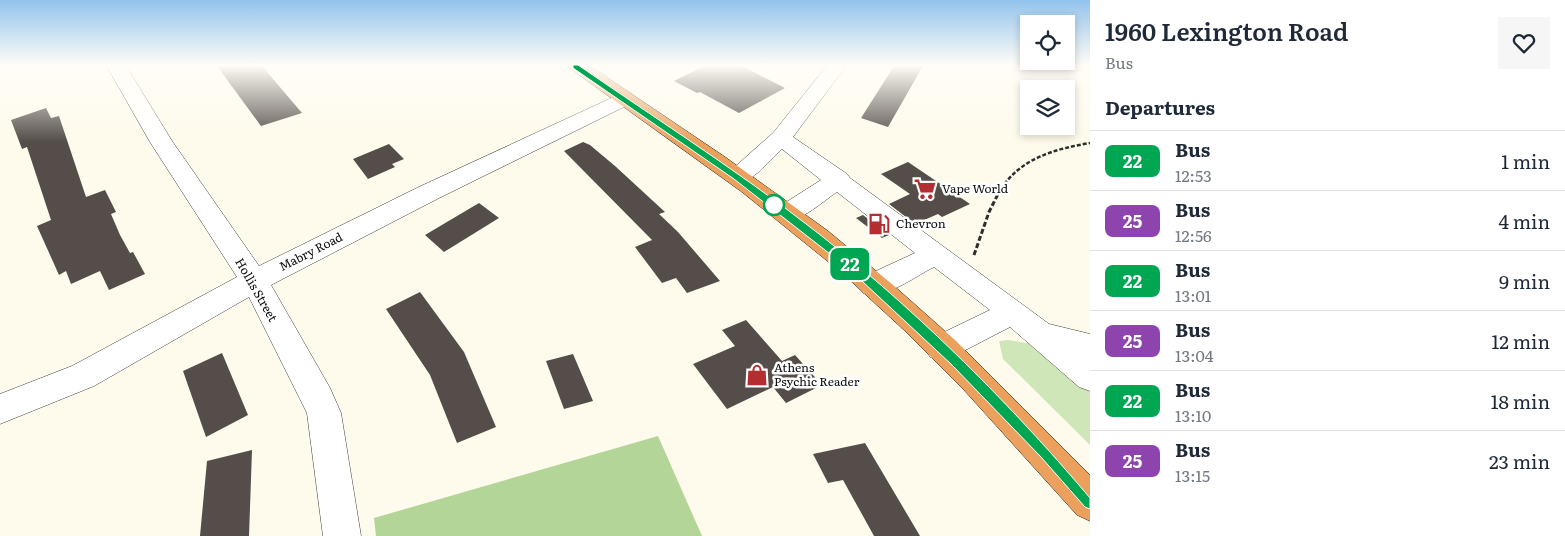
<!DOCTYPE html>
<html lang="en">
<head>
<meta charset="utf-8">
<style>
	:root { --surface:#fff; --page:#f6f6f7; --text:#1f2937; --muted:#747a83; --line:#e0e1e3 }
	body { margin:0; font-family:Literata,serif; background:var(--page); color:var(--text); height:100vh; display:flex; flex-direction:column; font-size:19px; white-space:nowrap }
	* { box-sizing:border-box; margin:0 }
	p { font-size:16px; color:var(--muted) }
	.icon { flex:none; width:28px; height:28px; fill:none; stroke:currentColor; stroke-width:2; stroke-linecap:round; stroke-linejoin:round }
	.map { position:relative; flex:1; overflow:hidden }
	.sheet { display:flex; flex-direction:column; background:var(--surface); width:475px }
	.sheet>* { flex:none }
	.badge { padding:0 10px; border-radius:8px; font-size:18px; line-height:32px }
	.fabs { position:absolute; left:1020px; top:15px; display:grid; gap:10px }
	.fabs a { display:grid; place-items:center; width:55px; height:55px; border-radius:0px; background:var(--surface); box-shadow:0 2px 8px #0003; font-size:25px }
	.map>.badge { position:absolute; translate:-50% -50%; box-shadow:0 0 0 2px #fff }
	h2 { padding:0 15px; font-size:19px; line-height:45px }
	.round { display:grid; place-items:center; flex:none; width:52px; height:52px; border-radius:0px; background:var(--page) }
	.overview { display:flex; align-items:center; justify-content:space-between; height:85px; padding:0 15px }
	h1 { font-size:24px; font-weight:600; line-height:38px }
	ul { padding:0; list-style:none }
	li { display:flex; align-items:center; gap:15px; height:60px; padding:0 15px; border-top:1px solid var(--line) }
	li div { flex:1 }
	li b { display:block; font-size:19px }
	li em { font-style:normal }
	li .badge { min-width:55px; font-weight:700; text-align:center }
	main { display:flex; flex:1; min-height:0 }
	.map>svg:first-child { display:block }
</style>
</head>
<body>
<main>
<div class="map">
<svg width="1090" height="536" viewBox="0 0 1090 536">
	<rect width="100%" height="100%" fill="#fefbec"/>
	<path fill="#cfe6b8" d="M 1008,340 L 1033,344 L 1090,391 L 1090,445 L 1003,359 L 999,341 Z"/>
	<path fill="#b3d598" d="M 658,436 L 702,536 L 376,536 L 374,518 Z"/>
	<path fill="#544d49" d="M 217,66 L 262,66 L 302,113 L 261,126 Z
		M 704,66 L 742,66 L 785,88 L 739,113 L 700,92 L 697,93 L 674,81 Z
		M 894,66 L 923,66 L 888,127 L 861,118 Z
		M 46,108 L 51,118 L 59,116 L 86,197 L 105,190 L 116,212 L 111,214 L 120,235 L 130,253 L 133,252 L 145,274 L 109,290 L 100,271 L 71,284 L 66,271 L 59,275 L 37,226 L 51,220 L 27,147 L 22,149 L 11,120 Z
		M 583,142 L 590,145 L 615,166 L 665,212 L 659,214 L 678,232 L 720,281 L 687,293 L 676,278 L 662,283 L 635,247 L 652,240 L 564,151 Z
		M 389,144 L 404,159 L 392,164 L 395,167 L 368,179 L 353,159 Z
		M 908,162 L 970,204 L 942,217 L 938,214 L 915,224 L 889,204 L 910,194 L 881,174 Z
		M 479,203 L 499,218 L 444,252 L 425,235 Z
		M 863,215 L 889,235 L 882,238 L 856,218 Z
		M 420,292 L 464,352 L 496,427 L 457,443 L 430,375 L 386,309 Z
		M 746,320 L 782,361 L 795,355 L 822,385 L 786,403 L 773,387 L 727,409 L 693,364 L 735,346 L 722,330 Z
		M 222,353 L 248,415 L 206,437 L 183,371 Z
		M 573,354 L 593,401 L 564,409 L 546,361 Z
		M 865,443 L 920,536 L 874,536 L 843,480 L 828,483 L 813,454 Z
		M 252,450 L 249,536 L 200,536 L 207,461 Z"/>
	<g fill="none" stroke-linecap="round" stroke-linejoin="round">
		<g stroke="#3f3f3f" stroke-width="1">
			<path id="minor" d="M 107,66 L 126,66 L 172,141 L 259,266 L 421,186 L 618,95 L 625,93 L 632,95 L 635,99 L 632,103 L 439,198 L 271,285 L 330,388 L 341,413 L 361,536 L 323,536 L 307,413 L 249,297 L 94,386 L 0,424 L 0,394 L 72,366 L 237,277 L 150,142 Z
				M 827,66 L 846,66 L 793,137 L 847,174 L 850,178 L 1049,324 L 1090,334 L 1090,391 L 1079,387 L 1010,327 L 952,357 L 941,361 L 930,357 L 926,348 L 930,339 L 990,310 L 934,267 C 914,277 885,300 863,293 L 859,285 L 863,277 L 915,253 L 837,192 C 820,203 798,226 777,220 L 773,214 L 777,208 L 821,180 L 782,149 C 767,162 750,188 729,182 L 725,177 L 729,172 L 773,133 Z"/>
		</g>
		<g stroke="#1d1d1d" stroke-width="1">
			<path id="highway" d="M 567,66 L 590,66 L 725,157 L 828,231 L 893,285 L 956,341 L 1090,475 L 1090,521 L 1077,515 L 964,390 L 904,330 L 841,272 L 742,192 Z"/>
		</g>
		<path stroke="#2e2e2e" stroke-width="2.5" stroke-dasharray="4 2" stroke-linecap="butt" d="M 1001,189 C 1021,158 1055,149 1090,143"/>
		<path stroke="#2e2e2e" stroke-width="3" stroke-dasharray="5 2.5" stroke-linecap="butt" d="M 974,255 L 989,212 L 1001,188"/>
		<use href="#minor" fill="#fff" fill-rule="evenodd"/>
		<use href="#highway" fill="#eba15d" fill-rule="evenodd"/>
	</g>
	<linearGradient id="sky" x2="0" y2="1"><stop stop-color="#93c3ec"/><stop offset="0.46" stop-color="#fffdf6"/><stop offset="1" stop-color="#fffdf6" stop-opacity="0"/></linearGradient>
	<rect width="1090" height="142" fill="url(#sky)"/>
	<path fill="#00a651" stroke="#fff" d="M 573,65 L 578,65 C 671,129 768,190 855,263 C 940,334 1020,415 1090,498 L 1090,509 L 1085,507 L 1041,457 L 951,364 L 848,268 L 734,179 L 573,68 Z"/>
	<defs>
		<g id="supermarket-bare" transform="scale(1.725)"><path d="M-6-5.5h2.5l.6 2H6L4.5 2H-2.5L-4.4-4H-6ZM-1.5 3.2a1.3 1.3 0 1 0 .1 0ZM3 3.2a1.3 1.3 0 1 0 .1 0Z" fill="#b32d31" stroke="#fff" stroke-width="2.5" paint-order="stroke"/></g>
		<g id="fuel-bare" transform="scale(1.725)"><path d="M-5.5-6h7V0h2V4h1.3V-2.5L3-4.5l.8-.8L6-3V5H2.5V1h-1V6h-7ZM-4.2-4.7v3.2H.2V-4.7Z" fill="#b32d31" stroke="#fff" stroke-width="2.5" paint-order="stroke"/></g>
		<g id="shop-bare" transform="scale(1.725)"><path d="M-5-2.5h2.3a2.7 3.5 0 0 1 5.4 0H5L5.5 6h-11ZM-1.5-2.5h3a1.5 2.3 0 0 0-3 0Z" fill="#b32d31" stroke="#fff" stroke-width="2.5" paint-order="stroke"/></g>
	</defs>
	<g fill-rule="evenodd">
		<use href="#supermarket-bare" x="925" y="189"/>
		<use href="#fuel-bare" x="879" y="224"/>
		<use href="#shop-bare" x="757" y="375"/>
	</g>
	<circle fill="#fff" stroke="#00a651" stroke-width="2.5" cx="774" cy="205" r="10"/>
	<g text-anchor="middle" stroke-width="5" stroke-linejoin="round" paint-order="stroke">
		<g font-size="12" fill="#0c0c0c" stroke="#fff" text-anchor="start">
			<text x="942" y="193">Vape World</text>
			<text x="896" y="228">Chevron</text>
			<text x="774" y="372">Athens<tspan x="774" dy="14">Psychic Reader</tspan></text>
		</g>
		<g font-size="12" fill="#0c0c0c" stroke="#fff">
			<text transform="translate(311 252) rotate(-27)" y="4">Mabry Road</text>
			<text transform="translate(256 290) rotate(60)" y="4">Hollis Street</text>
		</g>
	</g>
</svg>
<div class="fabs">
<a><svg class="icon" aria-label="locate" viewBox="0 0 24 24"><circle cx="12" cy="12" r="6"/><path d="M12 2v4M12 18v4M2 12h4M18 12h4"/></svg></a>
<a><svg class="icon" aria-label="layers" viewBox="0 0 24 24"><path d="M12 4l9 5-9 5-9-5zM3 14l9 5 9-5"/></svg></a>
</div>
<b class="badge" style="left:850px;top:264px;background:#00a651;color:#fff">22</b>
</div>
<section class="sheet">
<div class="overview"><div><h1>1960 Lexington Road</h1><p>Bus</p></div><a class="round"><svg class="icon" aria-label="heart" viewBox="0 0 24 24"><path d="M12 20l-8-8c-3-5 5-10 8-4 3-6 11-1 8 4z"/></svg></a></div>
<h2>Departures</h2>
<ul>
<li><span class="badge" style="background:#00a651;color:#fff">22</span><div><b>Bus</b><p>12:53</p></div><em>1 min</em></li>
<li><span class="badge" style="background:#8e44ad;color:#fff">25</span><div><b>Bus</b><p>12:56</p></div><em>4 min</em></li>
<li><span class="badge" style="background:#00a651;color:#fff">22</span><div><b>Bus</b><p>13:01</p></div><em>9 min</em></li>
<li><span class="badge" style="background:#8e44ad;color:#fff">25</span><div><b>Bus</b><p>13:04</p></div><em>12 min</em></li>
<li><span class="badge" style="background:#00a651;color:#fff">22</span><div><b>Bus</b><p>13:10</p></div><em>18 min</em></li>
<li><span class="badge" style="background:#8e44ad;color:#fff">25</span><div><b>Bus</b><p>13:15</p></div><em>23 min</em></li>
</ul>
</section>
</main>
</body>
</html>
